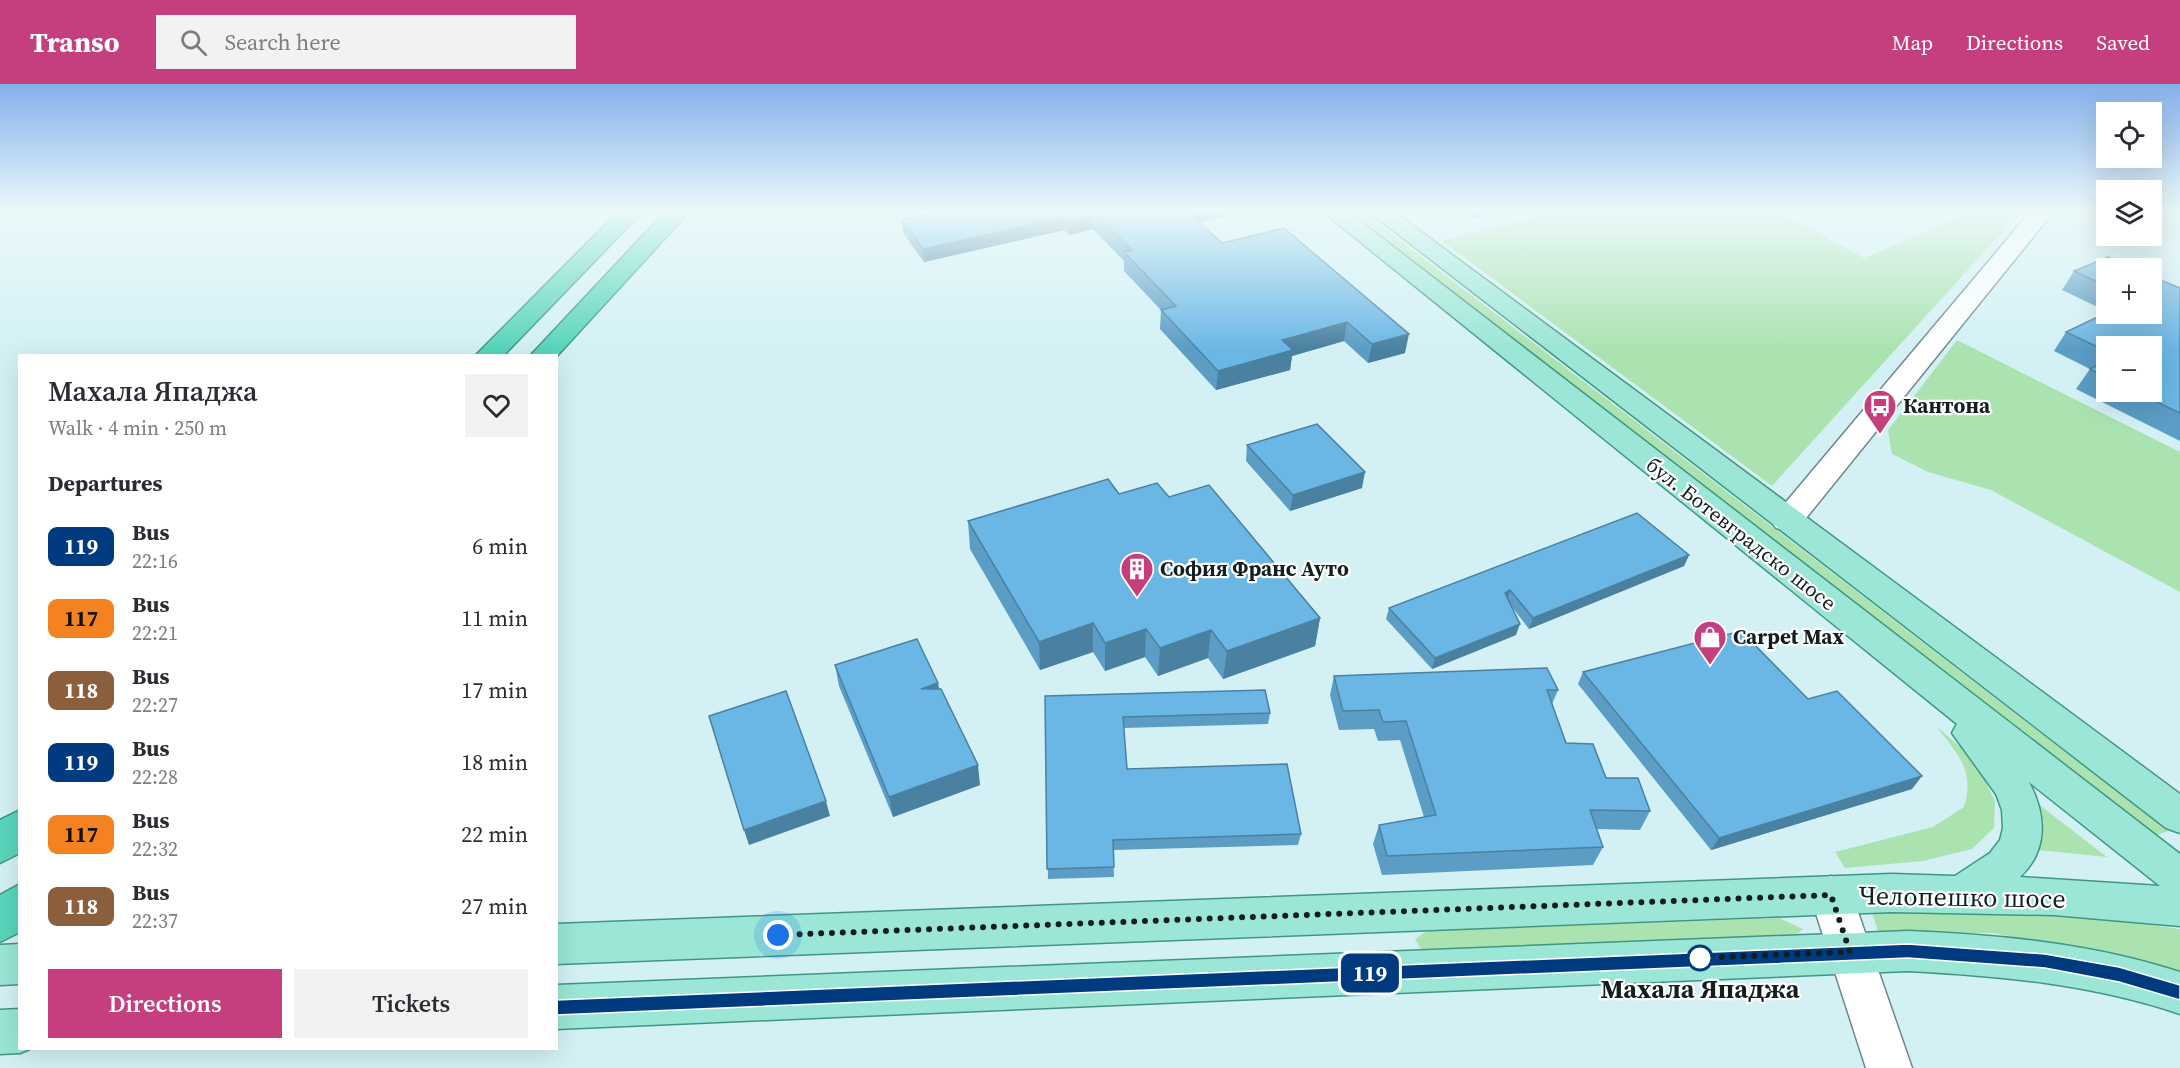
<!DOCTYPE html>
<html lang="en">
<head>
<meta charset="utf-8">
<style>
	:root { --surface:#fff; --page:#f2f2f3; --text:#2b2b33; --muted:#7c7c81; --accent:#c53e7d }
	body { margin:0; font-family:"Source Serif 4",serif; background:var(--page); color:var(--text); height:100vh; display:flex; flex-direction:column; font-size:22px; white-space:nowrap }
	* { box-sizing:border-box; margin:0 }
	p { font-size:20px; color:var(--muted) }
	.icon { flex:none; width:33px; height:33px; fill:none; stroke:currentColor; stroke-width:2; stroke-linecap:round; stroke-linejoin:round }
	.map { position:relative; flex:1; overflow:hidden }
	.drawer { position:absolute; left:18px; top:270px; width:540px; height:696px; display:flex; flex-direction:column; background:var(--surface); border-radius:0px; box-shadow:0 6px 24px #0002 }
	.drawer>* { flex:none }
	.badge { padding:0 12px; border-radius:9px; font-size:21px; line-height:39px }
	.tools { position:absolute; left:2096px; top:18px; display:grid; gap:12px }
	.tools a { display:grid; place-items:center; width:66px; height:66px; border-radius:0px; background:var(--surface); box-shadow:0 6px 24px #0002; font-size:30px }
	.you { position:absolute; width:30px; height:30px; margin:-15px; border:4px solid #fff; border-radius:50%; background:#1a73e8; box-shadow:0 0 0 9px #1a73e833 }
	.map>.badge { position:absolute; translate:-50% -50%; box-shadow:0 0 0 3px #fff }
	h2 { padding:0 30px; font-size:22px; line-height:54px }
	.round { display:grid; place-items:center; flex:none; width:63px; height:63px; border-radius:0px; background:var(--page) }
	.overview { display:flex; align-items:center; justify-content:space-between; height:102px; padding:0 30px }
	h1 { font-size:28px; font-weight:600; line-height:45px }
	.button { display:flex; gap:12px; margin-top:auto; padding:12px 30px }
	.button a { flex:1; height:69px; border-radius:0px; background:var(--accent); color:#fff; font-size:24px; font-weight:600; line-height:69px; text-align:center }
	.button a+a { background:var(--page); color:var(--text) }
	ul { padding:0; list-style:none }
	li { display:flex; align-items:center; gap:18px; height:72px; padding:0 30px }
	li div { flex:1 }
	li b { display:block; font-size:22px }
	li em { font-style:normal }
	li .badge { min-width:66px; font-weight:700; text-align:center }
	header { display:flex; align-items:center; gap:36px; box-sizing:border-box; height:84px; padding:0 30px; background:var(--accent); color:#fff }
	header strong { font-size:28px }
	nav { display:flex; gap:33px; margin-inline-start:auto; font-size:21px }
	.search { width:420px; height:54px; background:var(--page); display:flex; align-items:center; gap:15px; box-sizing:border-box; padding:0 21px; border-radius:0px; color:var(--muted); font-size:22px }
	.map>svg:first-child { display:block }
</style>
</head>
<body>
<header>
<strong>Transo</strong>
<div class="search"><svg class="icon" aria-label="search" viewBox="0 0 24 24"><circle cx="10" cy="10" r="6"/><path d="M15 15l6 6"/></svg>Search here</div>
<nav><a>Map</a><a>Directions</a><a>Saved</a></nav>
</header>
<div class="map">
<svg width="2180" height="984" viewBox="0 0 2180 984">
	<rect width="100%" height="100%" fill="#d3f1f5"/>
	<path fill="#abe3b0" d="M 1350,127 L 1362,127 L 2168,747 L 2152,753 Z
		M 1558,127 L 1778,127 L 1864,174 L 1956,135 L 1961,127 L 2021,127 L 1772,402 L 1442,157 Z
		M 1957,256 L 2180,368 L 2180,508 L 1991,406 L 1928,388 L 1892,370 L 1888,346 Z
		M 1936,642 L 1974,675 L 1995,717 L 1994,744 L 1972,765 L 1923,777 L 1845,784 L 1835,768 L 1933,743 L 1964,723 C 1975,685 1958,671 1936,642 Z
		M 2029,713 L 2107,773 L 2038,766 Z
		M 1980,827 L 2101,834 L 2180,845 L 2180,893 L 2109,870 L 1992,849 L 1879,850 L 1872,829 Z
		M 1779,834 L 1803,845 L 1796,851 L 1781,854 L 1432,869 L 1420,864 L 1415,855 L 1427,847 Z"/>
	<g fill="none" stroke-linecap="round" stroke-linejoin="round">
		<g stroke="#6d888c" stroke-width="3">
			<path id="minor" d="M 2031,127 L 2054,127 L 1798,444 L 1787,447 L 1776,444 L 1771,437 L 1776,430 Z
				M 1831,792 L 1846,798 L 1852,811 L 1912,984 L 1866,984 L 1810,811 L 1816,798 Z"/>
		</g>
		<g stroke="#409684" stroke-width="3">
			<path id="major" d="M 1322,127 L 1347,127 L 2180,770 L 2180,842 L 2054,831 L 1892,828 L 556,880 L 556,840 L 1892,790 L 1955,792 L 1990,769 L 2000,756 L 2003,744 L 2002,726 L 1996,710 L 1952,649 L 1957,640 ZM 2029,698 L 2160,802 L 2020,793 C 2049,766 2046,730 2029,698 Z
				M 1368,127 L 1393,127 L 2180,710 L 2180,749 L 2166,744 Z
				M 1908,847 C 2001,851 2091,859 2180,888 L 2180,930 C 2091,900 2001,892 1908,887 L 556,945 L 556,901 Z
				M 20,860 L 20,900 L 0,901 L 0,861 Z
				M 20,925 L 20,964 L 32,964 L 20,969 L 0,970 L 0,926 Z"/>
		</g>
		<g stroke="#409684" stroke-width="3">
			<path id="highway" d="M 619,127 L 643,127 L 503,272 L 475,272 Z
				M 666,127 L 690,127 L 556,273 L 530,272 Z
				M 20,726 L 20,769 L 0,779 L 0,736 Z
				M 20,800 L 20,848 L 0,858 L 0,811 Z"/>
		</g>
		<use href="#minor" fill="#fff" fill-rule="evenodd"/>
		<use href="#major" fill="#9be6d6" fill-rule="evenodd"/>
		<use href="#highway" fill="#58d6bb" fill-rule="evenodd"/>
	</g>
	<path fill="#5b9dc5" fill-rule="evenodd" d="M 944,127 L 1246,127 L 1199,138 L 1222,159 L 1405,269 L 1368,279 L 1344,257 L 1292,272 L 1290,286 L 1216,306 L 1160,245 L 1161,226 L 1124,187 L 1124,177 L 1093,145 L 1069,151 L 1064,146 L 924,178 L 903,149 L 902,136 Z
		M 1463,127 L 1503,127 L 1473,134 Z
		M 2106,184 L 2106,227 L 2062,206 L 2074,187 Z
		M 2180,204 L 2180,357 L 2076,305 L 2090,285 L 2054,267 L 2066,248 ZM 2106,262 L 2151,262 L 2151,308 L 2106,308 Z
		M 1247,361 L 1362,404 L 1290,427 L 1246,377 Z
		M 1119,410 L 1169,413 L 1320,534 L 1315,562 L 1223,595 L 1208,574 L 1158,592 L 1145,573 L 1105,587 L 1093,568 L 1040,586 L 970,465 L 968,437 Z
		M 1689,471 L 1684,482 L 1529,545 L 1512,523 L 1516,551 L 1432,585 L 1386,535 L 1389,524 Z
		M 835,581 L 938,599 L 939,605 L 980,701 L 893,733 L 839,602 Z
		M 1583,588 L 1808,615 L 1912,705 L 1711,766 L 1578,600 Z
		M 1334,592 L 1558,606 L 1552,620 L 1566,659 L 1606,694 L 1650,727 L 1640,746 L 1596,745 L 1603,763 L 1593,781 L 1382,791 L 1373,760 L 1379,741 L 1424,733 L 1400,656 L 1378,657 L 1374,645 L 1339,646 L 1330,611 Z
		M 1045,612 L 1270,629 L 1268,640 L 1124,644 L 1127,685 L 1301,750 L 1298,761 L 1113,766 L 1114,793 L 1048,795 Z"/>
	<path fill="#4a80a0" d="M 0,127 L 19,127 L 0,130 Z
		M 1184,127 L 1246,127 L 1183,142 Z
		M 1475,127 L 1503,127 L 1473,134 Z
		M 1093,132 L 1093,145 L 1069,151 L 1069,138 Z
		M 1064,133 L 1064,146 L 924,178 L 923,165 Z
		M 1347,238 L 1344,257 L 1292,272 L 1290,286 L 1216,306 L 1218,287 L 1282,256 Z
		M 1409,250 L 1405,269 L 1368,279 L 1372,260 Z
		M 1365,388 L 1362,404 L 1290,427 L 1293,411 Z
		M 1689,471 L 1684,482 L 1529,545 L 1533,534 Z
		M 1510,506 L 1507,517 L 1505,509 Z
		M 1320,534 L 1315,562 L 1223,595 L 1227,567 Z
		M 1093,539 L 1093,568 L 1040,586 L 1039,558 Z
		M 1520,540 L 1516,551 L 1432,585 L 1435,574 Z
		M 1146,545 L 1145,573 L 1105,587 L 1105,559 Z
		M 1211,546 L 1208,574 L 1158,592 L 1160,564 Z
		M 938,599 L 941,620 L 921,605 Z
		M 978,681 L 980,701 L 893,733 L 889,713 Z
		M 1922,692 L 1912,705 L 1711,766 L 1719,754 Z
		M 826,717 L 830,732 L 749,761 L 744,746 Z"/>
	<path fill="#6ab7e5" stroke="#4a80a0" stroke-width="1.5" d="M 944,127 L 1088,127 L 1093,132 L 1069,138 L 1064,133 L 923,165 L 902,136 Z
		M 1093,127 L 1187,127 L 1222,159 L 1284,144 L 1409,250 L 1372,260 L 1347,238 L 1282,256 L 1293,266 L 1218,287 L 1161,226 L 1176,222 L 1124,168 L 1132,166 Z
		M 2108,173 L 2134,184 L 2106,184 L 2106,202 L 2074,187 Z
		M 2151,192 L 2180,204 L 2180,329 L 2136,308 L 2151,308 L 2151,262 L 2106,262 L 2106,267 L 2066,248 L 2106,229 L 2106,230 L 2151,230 Z
		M 2106,277 L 2106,293 L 2090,285 Z
		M 1317,340 L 1365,388 L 1293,411 L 1247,361 Z
		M 1108,395 L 1119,410 L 1157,399 L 1169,413 L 1209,401 L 1320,534 L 1227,567 L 1211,546 L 1160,564 L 1146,545 L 1105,559 L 1093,539 L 1039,558 L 968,437 Z
		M 1637,429 L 1689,471 L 1533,534 L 1510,506 L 1505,509 L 1520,540 L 1435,574 L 1389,524 Z
		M 1741,547 L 1808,615 L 1837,607 L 1922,692 L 1719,754 L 1583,588 Z
		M 917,555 L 938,599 L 921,605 L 941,605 L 978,681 L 889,713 L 835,581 Z
		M 1547,584 L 1558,606 L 1547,606 L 1566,659 L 1593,660 L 1606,694 L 1638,694 L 1650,727 L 1590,726 L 1603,763 L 1387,772 L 1379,741 L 1436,731 L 1406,637 L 1383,638 L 1379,626 L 1343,627 L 1334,592 Z
		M 1265,606 L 1270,629 L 1123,633 L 1127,685 L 1287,680 L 1301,750 L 1113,756 L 1114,783 L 1047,785 L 1045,612 Z
		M 786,607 L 826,717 L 744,746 L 709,632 Z"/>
	<linearGradient id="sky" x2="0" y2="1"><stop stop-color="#84b0ea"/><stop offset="0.48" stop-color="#ebf9fa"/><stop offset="1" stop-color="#ebf9fa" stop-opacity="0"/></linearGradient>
	<rect width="2180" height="265" fill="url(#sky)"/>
	<path fill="#003b80" stroke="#fff" stroke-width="1.5" d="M 1908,860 L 2045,870 L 2119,883 L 2180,901 L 2180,916 L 2119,898 L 2045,884 L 1908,874 L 556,931 L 551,929 L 548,923 L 551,918 L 556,916 Z"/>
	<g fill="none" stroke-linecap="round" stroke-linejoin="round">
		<path stroke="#131e1f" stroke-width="6" stroke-dasharray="0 10.8" d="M 778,851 L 1831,811 L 1850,868 L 1694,874 L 1700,874"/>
	</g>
	<defs>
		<g id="bus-pin" transform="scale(1.725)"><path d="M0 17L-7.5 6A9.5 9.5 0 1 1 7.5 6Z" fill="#c53e7d" stroke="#fff"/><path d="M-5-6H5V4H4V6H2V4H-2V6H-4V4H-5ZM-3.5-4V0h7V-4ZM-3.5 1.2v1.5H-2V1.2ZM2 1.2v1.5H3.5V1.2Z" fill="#fff"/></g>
		<g id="building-pin" transform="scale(1.725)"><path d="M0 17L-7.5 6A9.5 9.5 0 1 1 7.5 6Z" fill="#c53e7d" stroke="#fff"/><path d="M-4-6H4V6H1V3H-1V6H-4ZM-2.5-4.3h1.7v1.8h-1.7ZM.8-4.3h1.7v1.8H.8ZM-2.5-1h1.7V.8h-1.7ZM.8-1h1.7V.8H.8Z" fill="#fff"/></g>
		<g id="shop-pin" transform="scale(1.725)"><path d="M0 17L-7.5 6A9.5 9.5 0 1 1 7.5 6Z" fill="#c53e7d" stroke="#fff"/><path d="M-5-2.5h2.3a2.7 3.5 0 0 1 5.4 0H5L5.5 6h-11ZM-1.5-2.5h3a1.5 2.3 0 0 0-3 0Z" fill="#fff"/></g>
	</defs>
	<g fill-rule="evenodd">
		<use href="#bus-pin" x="1880" y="322"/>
		<use href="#building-pin" x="1137" y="485"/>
		<use href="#shop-pin" x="1710" y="553"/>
	</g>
	<circle fill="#fff" stroke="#003b80" stroke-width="3" cx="1700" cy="874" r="12"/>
	<g text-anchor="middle" stroke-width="4.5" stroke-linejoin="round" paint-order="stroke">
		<g font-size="21" font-weight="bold" fill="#131e1f" stroke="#fff" text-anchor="start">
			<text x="1903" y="329">Кантона</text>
			<text x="1160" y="492">София Франс Ауто</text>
			<text x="1733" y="560">Carpet Max</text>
		</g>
		<g font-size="21" fill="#131e1f" stroke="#fff">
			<text transform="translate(1741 450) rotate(38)" y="7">бул. Ботевградско шосе</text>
		</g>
		<g font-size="26" fill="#131e1f" stroke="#fff">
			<text transform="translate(1962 813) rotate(1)" y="9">Челопешко шосе</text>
		</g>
		<g font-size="26" font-weight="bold" fill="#131e1f" stroke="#fff">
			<text x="1700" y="914">Махала Япаджа</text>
		</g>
	</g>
</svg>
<div class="tools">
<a><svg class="icon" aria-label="locate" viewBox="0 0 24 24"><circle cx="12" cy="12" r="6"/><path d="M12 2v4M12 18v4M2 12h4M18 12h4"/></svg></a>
<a><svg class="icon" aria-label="layers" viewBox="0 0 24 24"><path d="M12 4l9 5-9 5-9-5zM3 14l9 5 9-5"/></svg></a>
<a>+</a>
<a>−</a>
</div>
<div class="you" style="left:778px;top:851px"></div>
<b class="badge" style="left:1370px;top:889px;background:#003b80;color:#fff">119</b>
<section class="drawer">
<div class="overview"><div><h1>Махала Япаджа</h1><p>Walk · 4 min · 250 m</p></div><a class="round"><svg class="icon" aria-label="heart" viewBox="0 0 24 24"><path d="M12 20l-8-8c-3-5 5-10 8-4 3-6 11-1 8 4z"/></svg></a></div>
<h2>Departures</h2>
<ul>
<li><span class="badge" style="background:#003b80;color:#fff">119</span><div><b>Bus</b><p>22:16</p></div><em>6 min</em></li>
<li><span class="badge" style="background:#f58220;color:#111">117</span><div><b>Bus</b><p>22:21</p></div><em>11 min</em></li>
<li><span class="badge" style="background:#8b5e3c;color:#fff">118</span><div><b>Bus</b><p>22:27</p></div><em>17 min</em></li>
<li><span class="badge" style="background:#003b80;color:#fff">119</span><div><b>Bus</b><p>22:28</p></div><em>18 min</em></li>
<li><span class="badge" style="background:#f58220;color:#111">117</span><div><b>Bus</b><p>22:32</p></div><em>22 min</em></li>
<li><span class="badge" style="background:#8b5e3c;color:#fff">118</span><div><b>Bus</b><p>22:37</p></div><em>27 min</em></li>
</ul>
<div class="button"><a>Directions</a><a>Tickets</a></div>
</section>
</div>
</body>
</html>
